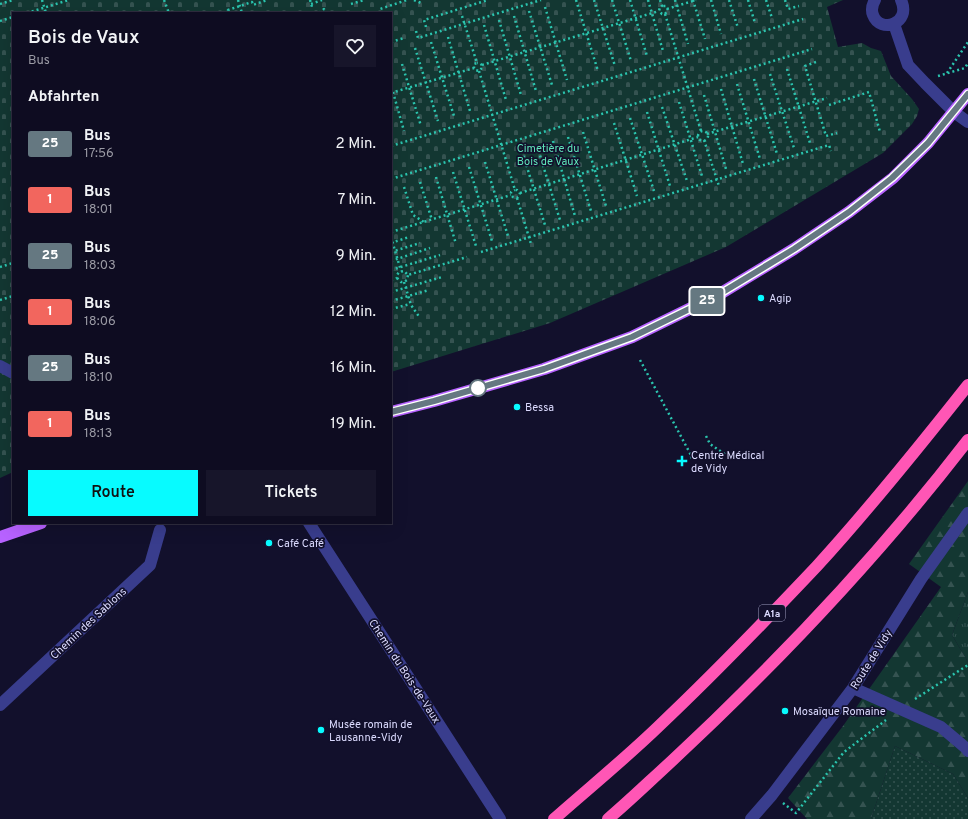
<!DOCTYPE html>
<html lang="de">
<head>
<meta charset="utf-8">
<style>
	:root { --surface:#0e0c21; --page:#17152a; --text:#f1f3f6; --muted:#9b9ba5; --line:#2e2c3f; --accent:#07fbff }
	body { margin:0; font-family:Overpass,sans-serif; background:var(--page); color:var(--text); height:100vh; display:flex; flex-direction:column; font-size:15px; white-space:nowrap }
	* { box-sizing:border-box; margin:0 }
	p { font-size:13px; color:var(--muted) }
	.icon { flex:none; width:22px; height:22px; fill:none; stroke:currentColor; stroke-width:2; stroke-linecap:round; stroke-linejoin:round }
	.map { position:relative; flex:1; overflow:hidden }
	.sheet { position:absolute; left:12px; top:12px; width:380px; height:512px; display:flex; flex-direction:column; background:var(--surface); border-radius:0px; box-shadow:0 4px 16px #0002,0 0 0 1px var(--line) }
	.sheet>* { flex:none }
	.badge { padding:0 8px; border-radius:3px; font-size:14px; line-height:26px }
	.map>.badge { position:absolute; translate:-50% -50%; box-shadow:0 0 0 2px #fff }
	h2 { padding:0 16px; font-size:15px; line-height:36px }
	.round { display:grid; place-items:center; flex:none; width:42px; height:42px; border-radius:0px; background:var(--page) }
	.headline { display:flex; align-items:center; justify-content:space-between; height:68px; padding:0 16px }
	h1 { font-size:19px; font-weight:600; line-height:30px }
	.primary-button { display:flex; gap:8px; margin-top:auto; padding:8px 16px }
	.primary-button a { flex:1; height:46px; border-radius:0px; background:var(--accent); color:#111; font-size:16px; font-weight:600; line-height:46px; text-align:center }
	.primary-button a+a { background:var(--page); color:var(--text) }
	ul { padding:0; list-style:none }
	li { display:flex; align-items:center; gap:12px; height:56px; padding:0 16px }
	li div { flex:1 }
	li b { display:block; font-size:15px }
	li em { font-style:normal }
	li .badge { min-width:44px; font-weight:700; text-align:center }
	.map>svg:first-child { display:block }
</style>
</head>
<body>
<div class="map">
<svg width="968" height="819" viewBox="0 0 968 819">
	<defs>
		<pattern id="grass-tufts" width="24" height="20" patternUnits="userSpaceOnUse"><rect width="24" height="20" fill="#133732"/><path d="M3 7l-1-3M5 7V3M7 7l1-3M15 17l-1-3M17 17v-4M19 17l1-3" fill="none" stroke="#355351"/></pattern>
		<pattern id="forest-firs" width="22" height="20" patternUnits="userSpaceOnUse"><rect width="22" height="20" fill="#133732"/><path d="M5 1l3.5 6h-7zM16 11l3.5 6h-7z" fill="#355351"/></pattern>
		<pattern id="cemetery-stones" width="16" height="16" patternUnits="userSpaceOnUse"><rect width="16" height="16" fill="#133732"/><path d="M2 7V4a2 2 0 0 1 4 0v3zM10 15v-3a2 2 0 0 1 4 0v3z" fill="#355351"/></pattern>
		<pattern id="park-dots" width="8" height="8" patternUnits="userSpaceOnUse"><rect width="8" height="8" fill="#133732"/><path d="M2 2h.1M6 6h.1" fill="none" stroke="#355351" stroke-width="1.8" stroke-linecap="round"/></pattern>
	</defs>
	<rect width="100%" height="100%" fill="#12102c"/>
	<path fill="url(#grass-tufts)" d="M 968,592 L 968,662 L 952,635 Z"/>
	<path fill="url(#forest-firs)" d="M 968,481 L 968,592 L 952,635 L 968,662 L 968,798 L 953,774 L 895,746 L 871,819 L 807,819 L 788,798 L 843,726 L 941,587 L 909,564 Z"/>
	<path fill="url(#cemetery-stones)" d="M 0,0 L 843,0 L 827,7 L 838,47 L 862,43 L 871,48 L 881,51 L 891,76 L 912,99 L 919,109 L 917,116 L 912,124 L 883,153 L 726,247 L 550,323 L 391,372 L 391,13 L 13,13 L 13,472 L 0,478 Z"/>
	<path fill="url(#park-dots)" d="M 895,746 L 953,774 L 968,798 L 968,819 L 871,819 Z"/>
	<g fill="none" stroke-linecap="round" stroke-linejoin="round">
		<path stroke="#2bc4ae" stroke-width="2.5" stroke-dasharray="2 3" stroke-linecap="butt" d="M 42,0 L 46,13
			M 164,0 L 169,13
			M 238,0 L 242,13
			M 310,0 L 312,7
			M 414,0 L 421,3
			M 576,0 L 598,71
			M 594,0 L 615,66
			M 612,0 L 631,61
			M 630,0 L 647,56
			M 648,0 L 663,51
			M 660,0 L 662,6 L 660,7 L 659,11 L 662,14 L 665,14 L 668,10 L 666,6 L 662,6
			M 675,0 L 688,44
			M 693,0 L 705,39
			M 711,0 L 721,34
			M 729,0 L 738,28
			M 748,0 L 755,23
			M 766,0 L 772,18
			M 785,0 L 788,9 L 799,6
			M 0,4 L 13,0
			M 311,4 L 322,0
			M 351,4 L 364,0
			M 545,7 L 567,80
			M 667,9 L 696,0
			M 529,11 L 552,85
			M 27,13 L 69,0
			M 226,13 L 229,12 L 228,10 L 252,2 L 253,5 L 267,0
			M 319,13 L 324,9 L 325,13
			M 382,13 L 380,9 L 407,0
			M 665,14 L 701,131
			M 462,16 L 477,63 L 474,64 L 474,68 L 475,70 L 479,71 L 482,68 L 482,65 L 479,63 L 477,63
			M 514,16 L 536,91
			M 499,20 L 521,95
			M 0,21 L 13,17
			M 484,25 L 506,100
			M 426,27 L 424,20 L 488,0
			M 416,31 L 418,38 L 541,0
			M 448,37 L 470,111
			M 391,42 L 404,38
			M 431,42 L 454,116
			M 415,48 L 438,121
			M 816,62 L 805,66 L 826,136 L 837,133
			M 402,64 L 421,126
			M 482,65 L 659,11
			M 787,69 L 810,143
			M 479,71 L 515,190 L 517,190 L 520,193 L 519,196 L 517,198 L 513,197 L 511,195 L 511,192 L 515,190
			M 947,73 L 968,42
			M 770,74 L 794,148
			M 938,76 L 965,68 L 968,63
			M 754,79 L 777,154
			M 737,84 L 760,159
			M 721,89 L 743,164
			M 393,92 L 404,131
			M 391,93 L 474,68
			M 704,95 L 726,169
			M 679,102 L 702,176
			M 829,105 L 869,92 L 880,132
			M 662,107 L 687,181
			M 647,112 L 670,186
			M 630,118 L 654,191
			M 614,123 L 637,196
			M698 136a5 5 0 1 1 10 0a5 5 0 1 1-10 0Z
			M 583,132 L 606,206
			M 707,134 L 827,98
			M 568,137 L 591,211
			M 704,140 L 719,186
			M 553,141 L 575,216
			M 391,146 L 803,19
			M 537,146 L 560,220
			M 522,151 L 545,225
			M 485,162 L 508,236
			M 469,167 L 492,241
			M 453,172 L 476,246
			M 436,177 L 456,244
			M 391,179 L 812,49
			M 420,182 L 432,220
			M 404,187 L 413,215 L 424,222
			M 520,193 L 698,137
			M 517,198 L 531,244
			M 391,232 L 511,195
			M 391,237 L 401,271
			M 391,243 L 409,237
			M 391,252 L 420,243
			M 481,252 L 829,145 L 831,151
			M 391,261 L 430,248
			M 0,267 L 13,263
			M 391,270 L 440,255
			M 397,278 L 401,282 L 404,282 L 407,280 L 408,275
			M 391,280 L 397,278 L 397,275 L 399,272 L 404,271 L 408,275 L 467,257
			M 404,282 L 411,305 L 420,318
			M 391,292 L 442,277
			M 0,300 L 13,296
			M 391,301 L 429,290
			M 391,309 L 410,304
			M 640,360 L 692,457 L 689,458
			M 706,436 L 710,444 L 726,455 L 739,452
			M 915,699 L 968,665
			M 783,803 L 796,813 L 844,752 L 886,720"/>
		<path stroke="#393d8d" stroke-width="12" d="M 875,0 C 872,5 871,10 873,15 C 880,34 912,24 901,0
			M 894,24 L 908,65 L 925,83 L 954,112 L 968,122
			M 0,366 L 13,373
			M 309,523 L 500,819
			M 853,688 L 941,727 L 967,749 L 968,751
			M 0,705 L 150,565 L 160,530
			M 751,819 L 772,795 L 853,688 L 921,579 L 968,513"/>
		<path stroke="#b762ff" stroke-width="12" d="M 391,412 L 434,401 L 544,369 L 632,337 L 718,295 L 794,249 L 849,212 L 893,178 L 928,143 L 968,94
			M 0,537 L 41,523"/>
		<path stroke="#ff56b5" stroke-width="12" d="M 554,819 C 589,788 626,758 660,725 C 714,674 766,620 817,566 C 870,508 919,447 968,385
			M 608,819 C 622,807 635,795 649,782 C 671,762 693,741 715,720 C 805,633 891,540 968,440"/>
	</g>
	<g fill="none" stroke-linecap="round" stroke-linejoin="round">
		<g stroke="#fff" stroke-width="9">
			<path id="line" d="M 391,412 L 434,401 L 544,369 L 632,337 L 718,295 L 794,249 L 849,212 L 892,178 L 928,143 L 968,94"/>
		</g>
		<use href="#line" stroke="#657881" stroke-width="6"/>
	</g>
	<g fill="#07fbff" stroke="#12102c" stroke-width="1.5">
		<circle cx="761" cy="298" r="4"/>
		<circle cx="517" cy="407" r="4"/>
		<path d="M680 455h4v4h4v4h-4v4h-4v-4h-4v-4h4z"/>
		<circle cx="269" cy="543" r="4"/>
		<circle cx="785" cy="711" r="4"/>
		<circle cx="321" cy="730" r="4"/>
	</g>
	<circle fill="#fff" stroke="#657881" stroke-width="2" cx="478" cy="388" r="8"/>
	<g text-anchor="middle" stroke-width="3.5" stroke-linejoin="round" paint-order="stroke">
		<rect fill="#12102c" stroke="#9f9ec0" stroke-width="1" x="759" y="605" width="26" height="16" rx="3"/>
		<g font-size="10" font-weight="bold" fill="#dcdbff">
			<text x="772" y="617">A1a</text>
		</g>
		<g font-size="11" fill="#60e6ba" stroke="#12102c">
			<text x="548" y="152">Cimetière du<tspan x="548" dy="13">Bois de Vaux</tspan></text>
		</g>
		<g font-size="11" fill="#dcdbff" stroke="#12102c" text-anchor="start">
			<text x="769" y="302">Agip</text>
			<text x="525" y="411">Bessa</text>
			<text x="691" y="459">Centre Médical<tspan x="691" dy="13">de Vidy</tspan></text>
			<text x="277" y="547">Café Café</text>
			<text x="793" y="715">Mosaïque Romaine</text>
			<text x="329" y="728">Musée romain de<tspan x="329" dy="13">Lausanne-Vidy</tspan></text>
		</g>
		<g font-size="11" fill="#dcdbff" stroke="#12102c">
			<text transform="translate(88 623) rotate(-43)" y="4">Chemin des Sablons</text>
			<text transform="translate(871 659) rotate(-58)" y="4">Route de Vidy</text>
			<text transform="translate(405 671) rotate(57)" y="4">Chemin du Bois-de-Vaux</text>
		</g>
	</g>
</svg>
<b class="badge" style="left:707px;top:301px;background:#657881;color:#fff">25</b>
<section class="sheet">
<div class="headline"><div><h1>Bois de Vaux</h1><p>Bus</p></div><a class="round"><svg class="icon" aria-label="heart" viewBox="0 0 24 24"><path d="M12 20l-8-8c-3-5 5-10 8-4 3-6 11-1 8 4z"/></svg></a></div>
<h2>Abfahrten</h2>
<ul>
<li><span class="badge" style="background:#657881;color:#fff">25</span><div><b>Bus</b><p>17:56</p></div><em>2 Min.</em></li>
<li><span class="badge" style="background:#f2665e;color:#fff">1</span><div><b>Bus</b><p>18:01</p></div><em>7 Min.</em></li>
<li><span class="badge" style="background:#657881;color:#fff">25</span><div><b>Bus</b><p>18:03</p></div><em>9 Min.</em></li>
<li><span class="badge" style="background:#f2665e;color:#fff">1</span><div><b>Bus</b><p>18:06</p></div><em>12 Min.</em></li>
<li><span class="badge" style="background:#657881;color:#fff">25</span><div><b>Bus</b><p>18:10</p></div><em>16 Min.</em></li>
<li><span class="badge" style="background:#f2665e;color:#fff">1</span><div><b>Bus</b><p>18:13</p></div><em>19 Min.</em></li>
</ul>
<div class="primary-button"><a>Route</a><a>Tickets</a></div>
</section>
</div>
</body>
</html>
